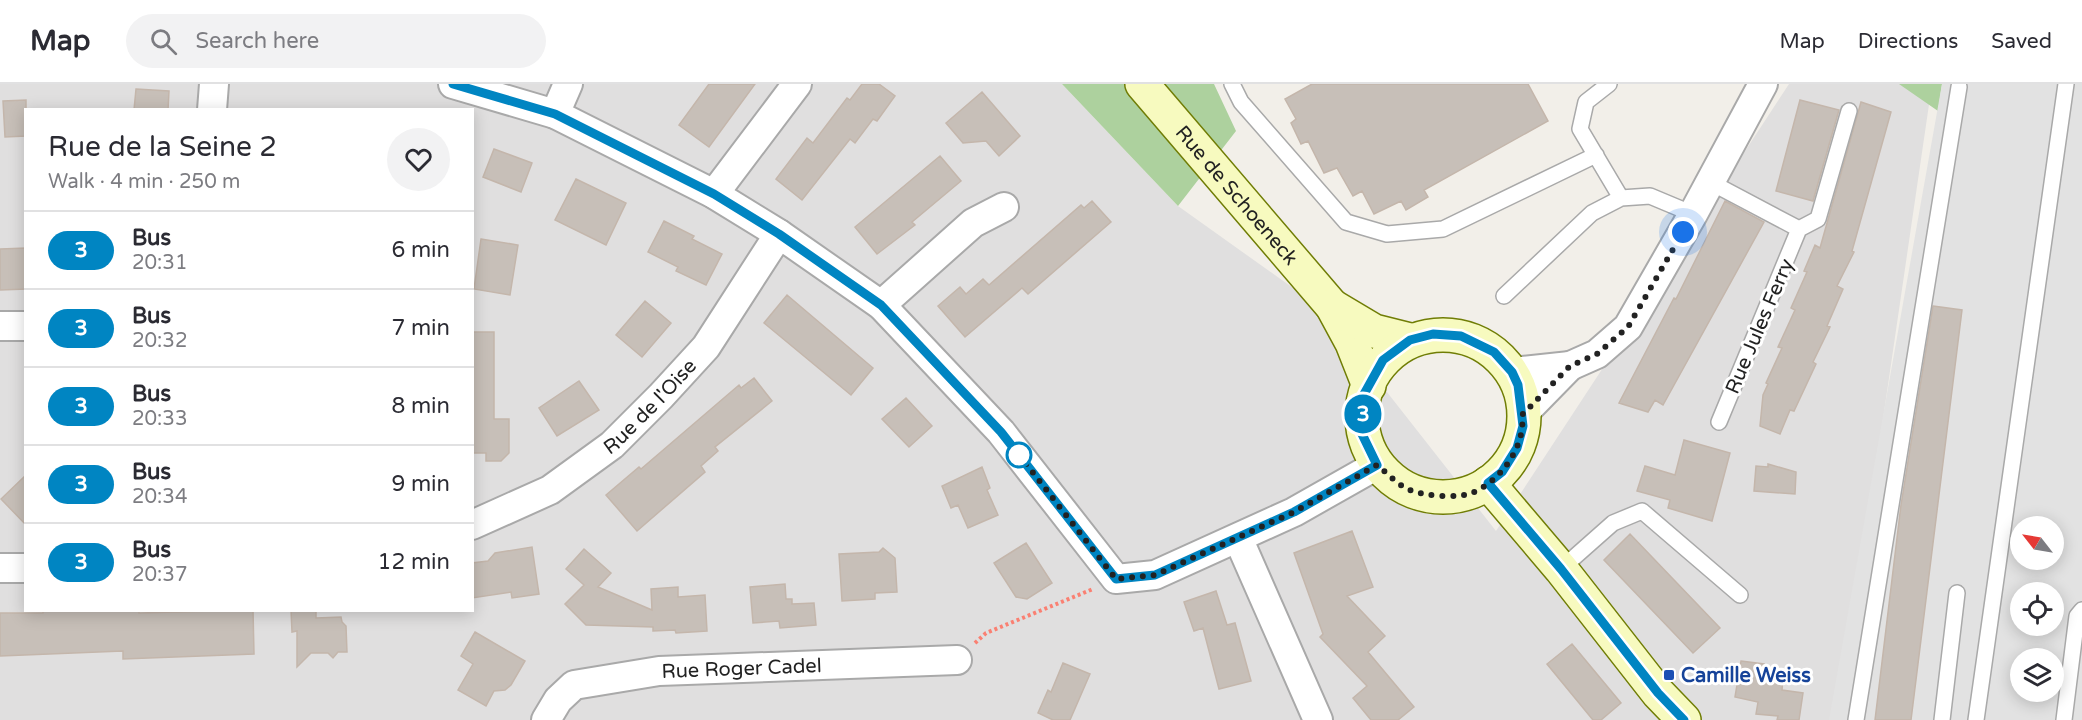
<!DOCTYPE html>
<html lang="en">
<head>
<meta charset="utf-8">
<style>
	:root { --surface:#fff; --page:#f2f2f3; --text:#2b2b33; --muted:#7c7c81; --line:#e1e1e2 }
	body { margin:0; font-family:"Varela Round",sans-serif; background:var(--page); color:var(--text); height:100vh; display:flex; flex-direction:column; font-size:22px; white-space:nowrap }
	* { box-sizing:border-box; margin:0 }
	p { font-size:20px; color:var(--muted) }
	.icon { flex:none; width:33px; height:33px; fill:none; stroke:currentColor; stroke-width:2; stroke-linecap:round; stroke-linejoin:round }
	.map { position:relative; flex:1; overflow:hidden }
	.panel { position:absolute; left:24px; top:24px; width:450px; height:504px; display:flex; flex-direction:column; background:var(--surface); border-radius:0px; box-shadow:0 3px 15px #0003 }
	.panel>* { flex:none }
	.badge { padding:0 12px; border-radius:20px; font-size:21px; line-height:39px }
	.needle { width:39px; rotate:301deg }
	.controls { position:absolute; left:2010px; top:432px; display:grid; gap:12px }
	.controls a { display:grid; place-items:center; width:54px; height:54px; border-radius:50%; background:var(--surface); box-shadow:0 3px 15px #0003; font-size:30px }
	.you { position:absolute; width:30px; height:30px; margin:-15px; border:4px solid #fff; border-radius:50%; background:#1a73e8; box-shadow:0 0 0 9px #1a73e833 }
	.map>.badge { position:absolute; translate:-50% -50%; box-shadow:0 0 0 3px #fff }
	.round { display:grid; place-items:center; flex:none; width:63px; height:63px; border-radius:32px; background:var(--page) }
	.summary { display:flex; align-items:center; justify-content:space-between; height:102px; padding:0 24px }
	h1 { font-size:28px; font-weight:600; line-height:45px }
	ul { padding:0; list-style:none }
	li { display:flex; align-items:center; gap:18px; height:78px; padding:0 24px; border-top:2px solid var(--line) }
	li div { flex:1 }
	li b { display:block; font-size:22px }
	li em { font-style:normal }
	li .badge { min-width:66px; font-weight:700; text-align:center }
	header { display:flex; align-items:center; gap:36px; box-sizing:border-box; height:84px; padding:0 30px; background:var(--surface); border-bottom:2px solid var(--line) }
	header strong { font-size:28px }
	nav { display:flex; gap:33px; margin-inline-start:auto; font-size:21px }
	.search { width:420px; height:54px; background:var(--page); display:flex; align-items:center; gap:15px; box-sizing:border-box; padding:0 21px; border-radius:33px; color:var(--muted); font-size:22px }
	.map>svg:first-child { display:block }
</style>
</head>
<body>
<header>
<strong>Map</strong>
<div class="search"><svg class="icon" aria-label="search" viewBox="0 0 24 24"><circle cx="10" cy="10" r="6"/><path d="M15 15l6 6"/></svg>Search here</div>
<nav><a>Map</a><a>Directions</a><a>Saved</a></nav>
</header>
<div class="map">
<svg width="2082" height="636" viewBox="0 0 2082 636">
	<rect width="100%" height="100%" fill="#f2efe9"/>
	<path fill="#e0dfdf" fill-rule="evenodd" d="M 0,0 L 1062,0 L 1178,122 L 1321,224 L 1496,447 L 1789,0 L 1932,0 L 1839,636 L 0,636 ZM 26,26 L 472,26 L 472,526 L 26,526 Z"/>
	<path fill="#add19e" d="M 1062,0 L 1214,0 L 1236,47 L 1178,122 Z
		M 1899,0 L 1942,0 L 1938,27 Z"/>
	<path fill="#e2e2e2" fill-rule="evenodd" d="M 1942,0 L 2082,0 L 2082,636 L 1829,636 ZM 2020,442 L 2054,442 L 2054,476 L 2020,476 ZM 2020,508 L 2054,508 L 2054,542 L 2020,542 ZM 2020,574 L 2054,574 L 2054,608 L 2020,608 Z"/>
	<path fill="#c7bfb8" stroke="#c4b6ab" stroke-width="1.5" d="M 709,0 L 755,0 L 709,63 L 679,41 Z
		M 862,0 L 879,0 L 895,12 L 877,37 L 873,35 L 855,59 L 850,55 L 802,116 L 776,95 L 807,54 L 813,59 L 847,14 L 850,16 Z
		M 1312,0 L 1528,0 L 1548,37 L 1424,106 L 1428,113 L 1406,126 L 1401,117 L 1374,130 L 1362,107 L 1353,112 L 1337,84 L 1324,89 L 1308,57 L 1301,60 L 1291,39 L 1296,35 L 1285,15 Z
		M 136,5 L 169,7 L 168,26 L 134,26 Z
		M 982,8 L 1020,52 L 999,72 L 986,57 L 963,59 L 946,39 Z
		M 26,16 L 26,52 L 5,53 L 3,17 Z
		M 1800,16 L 1839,26 L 1813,117 L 1776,107 Z
		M 1861,18 L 1891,28 L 1852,167 L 1854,168 L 1837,202 L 1843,205 L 1827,242 L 1830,243 L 1813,278 L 1816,280 L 1794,327 L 1790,326 L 1780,350 L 1760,342 L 1763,311 L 1768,300 L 1766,299 L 1782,264 L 1778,263 L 1795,226 L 1791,224 L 1807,188 L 1804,187 L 1815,161 L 1820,164 Z
		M 494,65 L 532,79 L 521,108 L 483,93 Z
		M 940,72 L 961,97 L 912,138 L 915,141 L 877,170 L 855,143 Z
		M 576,95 L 626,119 L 606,161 L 555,136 Z
		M 1092,117 L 1111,138 L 1028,210 L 1022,204 L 965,253 L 938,222 L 960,203 L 966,210 L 983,195 L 989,201 L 1081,121 L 1084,124 Z
		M 1725,117 L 1764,138 L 1663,321 L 1655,316 L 1648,328 L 1619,319 L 1674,214 L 1676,215 Z
		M 664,137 L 694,152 L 692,155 L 722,170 L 706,201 L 676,187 L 678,183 L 648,168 Z
		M 481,155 L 518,161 L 510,211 L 474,205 Z
		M 26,164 L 26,205 L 0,206 L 0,165 Z
		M 787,211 L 873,284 L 851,311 L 764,239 Z
		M 645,217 L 671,239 L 642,273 L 616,251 Z
		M 1933,222 L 1962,226 L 1911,636 L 1875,636 L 1901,421 Z
		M 472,248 L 494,248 L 494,335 L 509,335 L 509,369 L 501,377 L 486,377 L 486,369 L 472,369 Z
		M 754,294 L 772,317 L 715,363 L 718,367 L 701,382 L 705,388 L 637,447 L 606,411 L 639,383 L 641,385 L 739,301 L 741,304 Z
		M 579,297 L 599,326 L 557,352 L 539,324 Z
		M 906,314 L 932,342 L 909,363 L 882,335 Z
		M 1684,356 L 1730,369 L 1712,437 L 1668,424 L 1670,416 L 1637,407 L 1645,382 L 1675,391 Z
		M 1768,380 L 1796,388 L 1795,410 L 1754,407 L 1756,382 L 1768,383 Z
		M 982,383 L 990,404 L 987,406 L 998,431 L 968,444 L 958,421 L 951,424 L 942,402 Z
		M 26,391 L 26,441 L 1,415 Z
		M 1352,447 L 1373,503 L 1347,512 L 1385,552 L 1368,568 L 1414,623 L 1398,636 L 1371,636 L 1353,614 L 1367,602 L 1320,553 L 1323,550 L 1294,469 Z
		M 1630,450 L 1720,544 L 1693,569 L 1604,476 Z
		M 1026,459 L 1052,499 L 1027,515 L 1016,513 L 994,479 Z
		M 532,463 L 539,510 L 512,514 L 511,508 L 472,514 L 472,479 L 488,477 L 495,469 Z
		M 883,464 L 895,474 L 897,508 L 875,509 L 875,515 L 842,517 L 839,470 L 879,468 Z
		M 584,465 L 611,489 L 598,503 L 652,526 L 651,505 L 678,503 L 678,513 L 705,511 L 707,547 L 676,549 L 675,546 L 653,547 L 653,543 L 586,541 L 565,520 L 584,501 L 566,485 Z
		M 785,500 L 786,515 L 792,515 L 792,520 L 814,519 L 816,541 L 780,544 L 779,537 L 753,539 L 750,503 Z
		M 1216,507 L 1227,541 L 1235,539 L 1251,597 L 1219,605 L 1203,544 L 1194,547 L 1184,518 Z
		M 43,526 L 139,526 L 139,529 L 253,526 L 254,570 L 123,575 L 123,567 L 0,572 L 0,529 L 43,529 Z
		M 291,526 L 316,526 L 316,534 L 341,533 L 342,538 L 346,542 L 347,568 L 338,568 L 333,574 L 328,569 L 311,569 L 297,583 L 297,547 L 292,548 Z
		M 475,548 L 525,577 L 511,601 L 505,606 L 494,607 L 486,622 L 458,606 L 473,580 L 461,572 Z
		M 1572,560 L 1621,619 L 1601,636 L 1593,636 L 1547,580 Z
		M 1741,577 L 1764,580 L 1762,592 L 1783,595 L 1782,606 L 1803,609 L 1799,636 L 1777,636 L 1778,632 L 1756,630 L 1758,618 L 1735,613 Z
		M 1063,579 L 1090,590 L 1070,636 L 1053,636 L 1038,629 L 1048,606 L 1051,608 Z"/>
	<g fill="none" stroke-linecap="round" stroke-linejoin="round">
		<g stroke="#a9a9a9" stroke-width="18">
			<path id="lane" d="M 1232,0 L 1241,18 L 1346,138 L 1387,150 L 1443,145 L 1596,71
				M 1609,0 L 1586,18 L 1580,45 L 1621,114
				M 1710,98 L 1799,145 L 1719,338
				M 1799,145 L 1818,135 L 1849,27
				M 1504,212 L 1592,129 L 1621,114 L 1650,112 L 1693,130
				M 1561,485 L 1613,439 L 1642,427 L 1740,511
				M 1856,636 L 1959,3
				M 1942,636 L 1957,509
				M 1976,636 L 2066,0
				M 2064,636 L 2077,532 L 2082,526"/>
		</g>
		<g stroke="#a9a9a9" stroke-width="32">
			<g id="street">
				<path d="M 453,0 L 555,30 L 714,110 L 779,150 L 881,221 L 1001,348 L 1116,495 L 1155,491 L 1294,428 L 1377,381"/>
				<path d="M 212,26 L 214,0"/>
				<path d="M 555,30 L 568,0"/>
				<path d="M 714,110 L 797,0"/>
				<path d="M 881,221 L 973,139 L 1004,123"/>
				<path d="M 0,242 L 26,242"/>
				<path d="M 1512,288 L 1570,282 L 1597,270 L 1628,243 L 1693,130 L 1763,0"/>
				<path d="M 1522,331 L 1570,282"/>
				<path id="s1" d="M 472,441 L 550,406 L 612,361 L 661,312 L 706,263 L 779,150"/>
				<path d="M 1238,454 L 1318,636"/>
				<path d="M 0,484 L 26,484"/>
				<path id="s2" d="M 546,636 L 558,616 L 574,601 L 659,587 L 957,576"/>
			</g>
		</g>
		<g stroke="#707d05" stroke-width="36">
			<g id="secondary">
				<path id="s3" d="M 1142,0 L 1332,222 L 1352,259 L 1369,302"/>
				<path d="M 1332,222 L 1374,247 L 1410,256"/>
				<circle cx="1443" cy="332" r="81"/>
				<path d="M 1488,399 L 1561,485 L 1658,609 L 1684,636"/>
			</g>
		</g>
		<path stroke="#fa8072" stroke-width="4" stroke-dasharray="3 3" stroke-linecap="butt" d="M 975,559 L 986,549 L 1093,505"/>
		<use href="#lane" stroke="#fff" stroke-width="15"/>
		<use href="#street" stroke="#fff" stroke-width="28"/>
		<use href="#secondary" stroke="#f7fabf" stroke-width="33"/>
	</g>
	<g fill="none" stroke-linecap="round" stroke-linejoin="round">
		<g stroke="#fff" stroke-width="14">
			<path id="line" d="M 453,0 L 555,30 L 714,110 L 779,150 L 881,221 L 1001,348 L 1116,495 L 1155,491 L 1294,428 L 1377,381 L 1362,350 L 1363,312 L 1383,276 L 1410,256 L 1433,250 L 1461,252 L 1494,268 L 1512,288 L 1518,301 L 1523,342 L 1517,364 L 1502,388 L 1488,399 L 1561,485 L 1658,609 L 1684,636"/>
		</g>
		<use href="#line" stroke="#0085c2" stroke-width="9"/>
		<path stroke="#222" stroke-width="6" stroke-dasharray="0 10.8" d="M 1019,371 L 1016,367 L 1116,495 L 1155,491 L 1294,428 L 1377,381 C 1387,389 1399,402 1410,406 C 1425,412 1459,415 1474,408 C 1501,396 1526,362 1522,331 L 1570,282 L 1597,270 L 1628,243 L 1683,148"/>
	</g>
	<circle fill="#fff" stroke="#0085c2" stroke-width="3" cx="1019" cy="371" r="12"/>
	<rect fill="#1a4fb4" stroke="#fff" stroke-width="2" x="1663" y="585" width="12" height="12" rx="3"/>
	<g text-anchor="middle" stroke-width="6" stroke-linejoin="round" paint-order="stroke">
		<g font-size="20" fill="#222" stroke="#fff">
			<text dy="7" stroke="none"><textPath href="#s3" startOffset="146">Rue de Schoeneck</textPath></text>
			<text transform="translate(1759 242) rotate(-67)" y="7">Rue Jules Ferry</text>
			<text dy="7" stroke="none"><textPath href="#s1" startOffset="216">Rue de l'Oise</textPath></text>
			<text dy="7" stroke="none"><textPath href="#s2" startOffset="214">Rue Roger Cadel</textPath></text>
		</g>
		<g font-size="20" font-weight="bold" fill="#164399" stroke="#fff" text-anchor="start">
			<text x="1681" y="598">Camille Weiss</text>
		</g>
	</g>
</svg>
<div class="controls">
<a><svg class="needle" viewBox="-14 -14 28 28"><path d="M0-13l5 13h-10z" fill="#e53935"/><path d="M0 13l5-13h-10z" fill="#7c7c81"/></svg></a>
<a><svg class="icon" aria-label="locate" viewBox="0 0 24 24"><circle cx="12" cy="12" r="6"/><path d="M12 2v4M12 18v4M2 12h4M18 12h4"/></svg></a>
<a><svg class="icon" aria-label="layers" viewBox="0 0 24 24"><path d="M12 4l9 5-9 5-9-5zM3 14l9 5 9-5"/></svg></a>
</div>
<div class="you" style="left:1683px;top:148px"></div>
<b class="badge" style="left:1363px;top:330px;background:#0085c2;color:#fff">3</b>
<section class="panel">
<div class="summary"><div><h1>Rue de la Seine 2</h1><p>Walk · 4 min · 250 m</p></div><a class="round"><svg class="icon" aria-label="heart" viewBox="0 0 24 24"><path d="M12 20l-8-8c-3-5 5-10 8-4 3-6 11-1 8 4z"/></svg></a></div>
<ul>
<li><span class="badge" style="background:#0085c2;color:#fff">3</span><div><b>Bus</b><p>20:31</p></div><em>6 min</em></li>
<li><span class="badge" style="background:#0085c2;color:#fff">3</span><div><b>Bus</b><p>20:32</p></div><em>7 min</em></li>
<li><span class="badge" style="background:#0085c2;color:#fff">3</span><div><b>Bus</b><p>20:33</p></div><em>8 min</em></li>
<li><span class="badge" style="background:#0085c2;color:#fff">3</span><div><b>Bus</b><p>20:34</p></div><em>9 min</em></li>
<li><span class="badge" style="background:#0085c2;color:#fff">3</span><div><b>Bus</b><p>20:37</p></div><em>12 min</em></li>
</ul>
</section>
</div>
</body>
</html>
